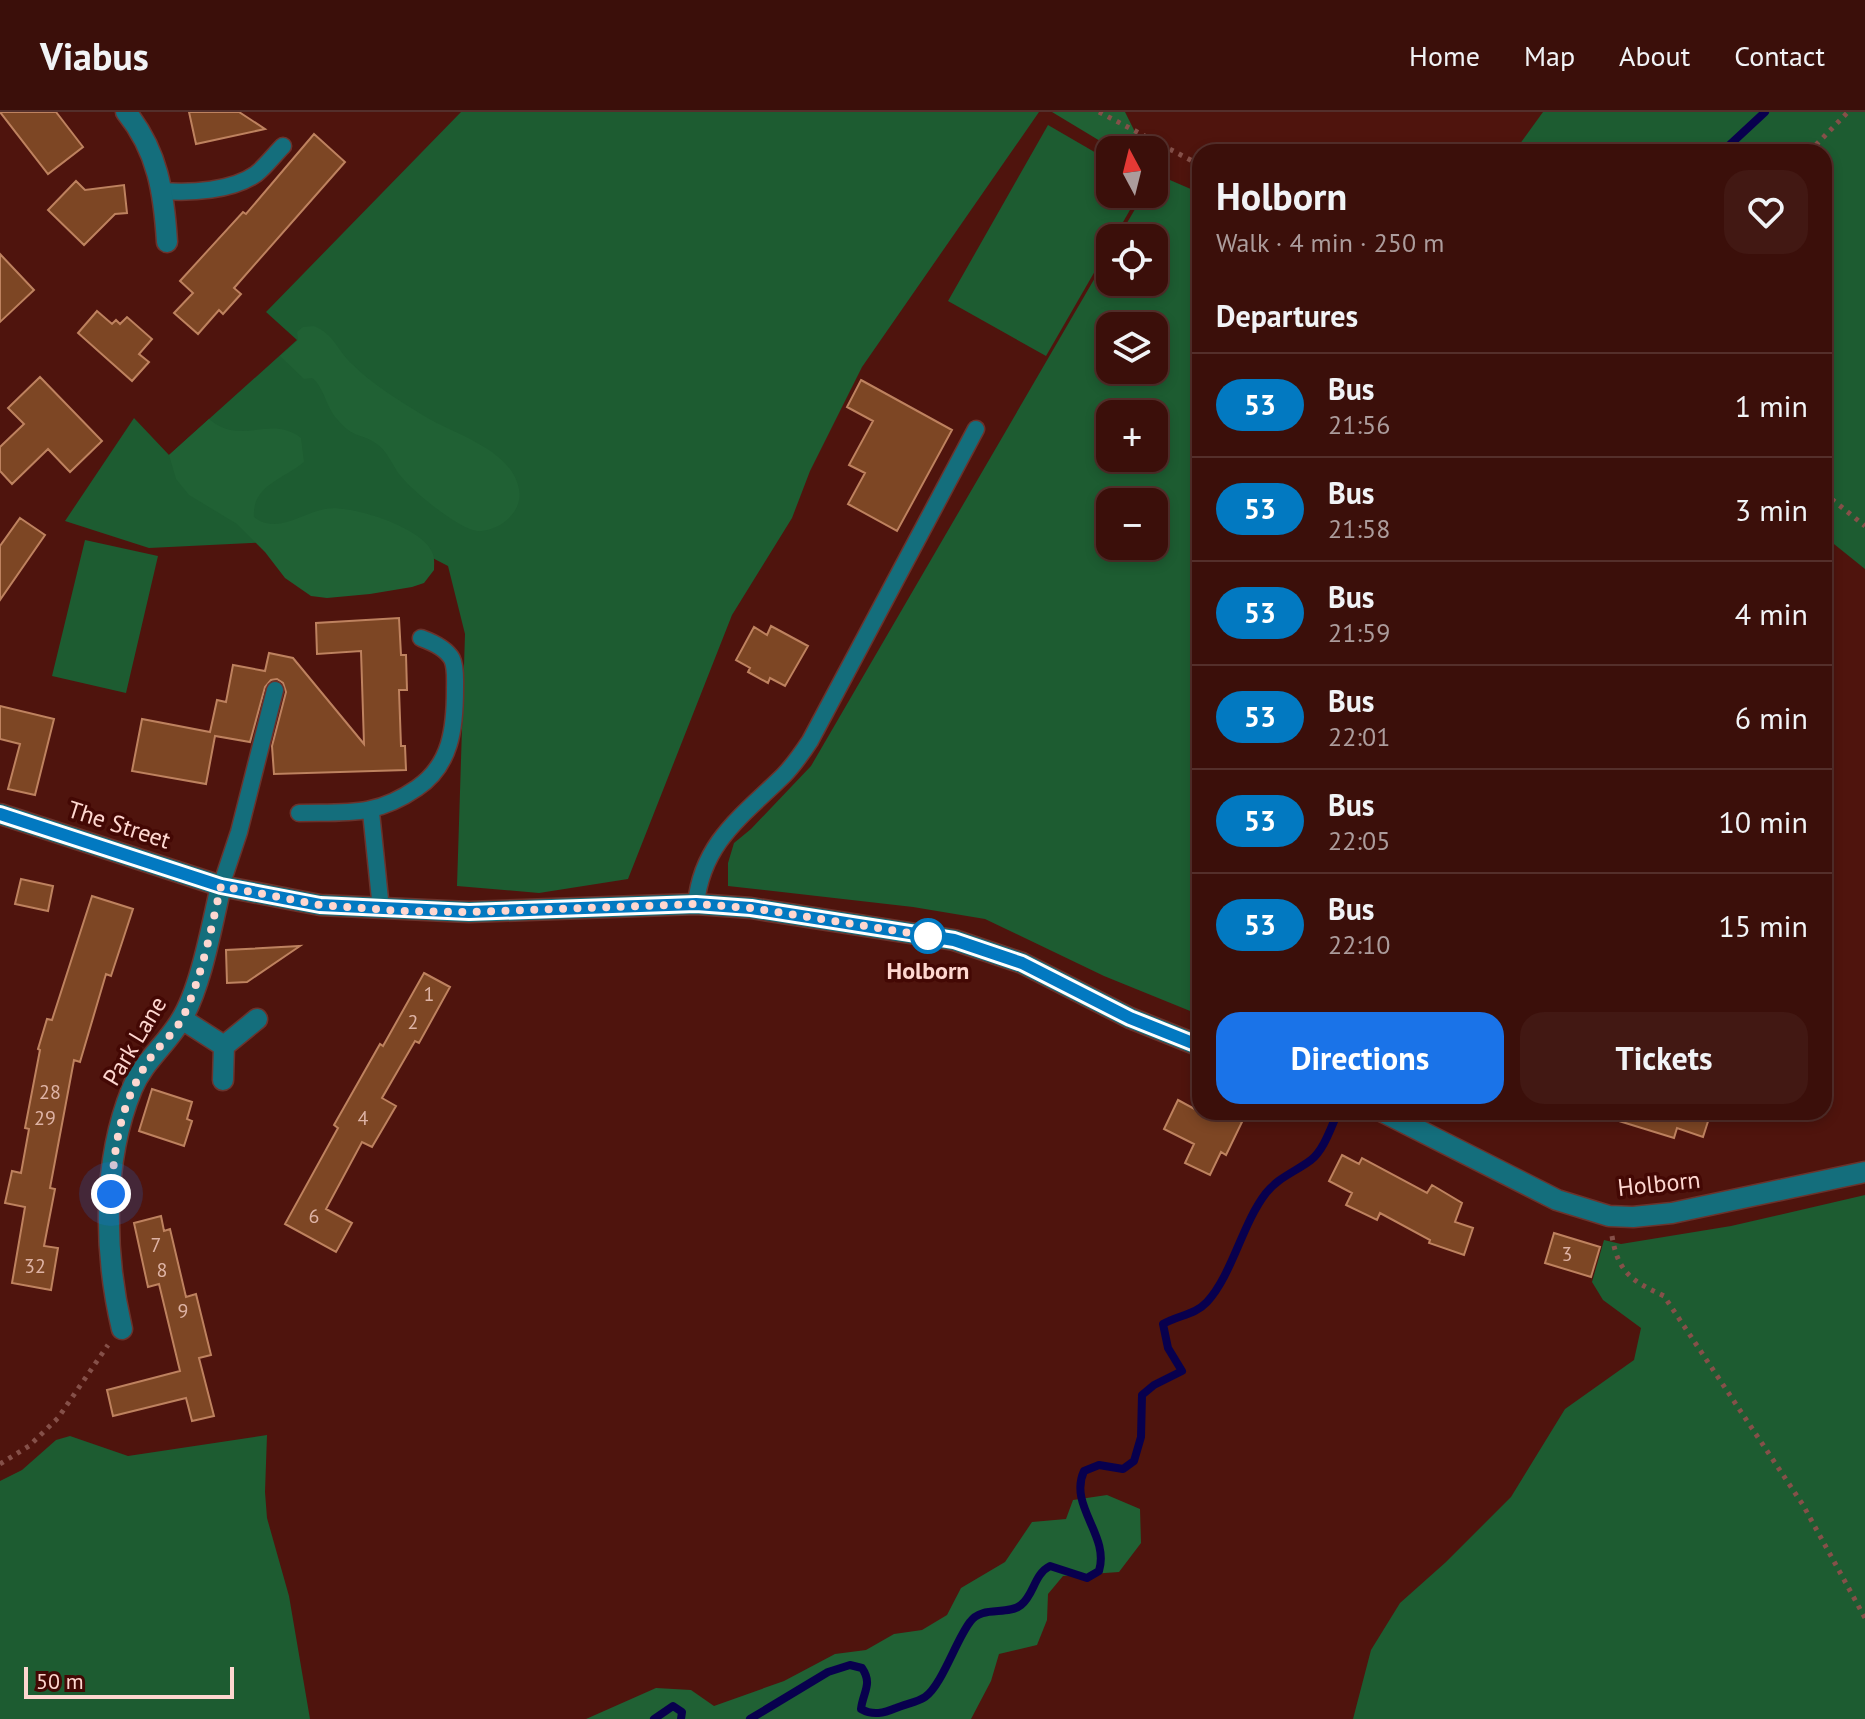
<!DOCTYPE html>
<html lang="en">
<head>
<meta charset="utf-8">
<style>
	:root { --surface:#3b0f0a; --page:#421813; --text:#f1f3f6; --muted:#ac9c9c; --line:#542f2b; --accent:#1a73e8 }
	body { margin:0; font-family:"PT Sans",sans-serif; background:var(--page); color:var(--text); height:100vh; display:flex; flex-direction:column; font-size:30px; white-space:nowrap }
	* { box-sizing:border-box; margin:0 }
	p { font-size:26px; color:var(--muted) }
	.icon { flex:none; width:44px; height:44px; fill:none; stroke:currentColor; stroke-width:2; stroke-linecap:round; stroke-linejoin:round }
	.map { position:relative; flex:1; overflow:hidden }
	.drawer { position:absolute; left:1192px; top:32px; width:640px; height:976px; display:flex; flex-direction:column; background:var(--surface); border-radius:24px; box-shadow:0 4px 12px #0003,0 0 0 2px var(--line) }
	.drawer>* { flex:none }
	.badge { padding:0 16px; border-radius:26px; font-size:28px; line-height:52px }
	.needle { width:52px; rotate:353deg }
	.controls { position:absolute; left:1096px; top:24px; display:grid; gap:16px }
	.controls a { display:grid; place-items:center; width:72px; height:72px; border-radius:16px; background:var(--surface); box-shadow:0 4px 12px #0003,0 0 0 2px var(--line); font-size:40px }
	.scale { position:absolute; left:24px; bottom:20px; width:210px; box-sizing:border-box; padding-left:8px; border:4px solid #fed7d0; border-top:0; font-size:22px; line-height:28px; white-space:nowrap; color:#fed7d0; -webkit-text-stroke:6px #430804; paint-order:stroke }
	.you { position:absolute; width:40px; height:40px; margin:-20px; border:6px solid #fff; border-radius:50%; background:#1a73e8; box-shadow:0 0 0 12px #1a73e833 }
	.map>.badge { position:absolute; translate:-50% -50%; box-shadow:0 0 0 4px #fff }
	h2 { padding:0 24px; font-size:30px; line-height:72px }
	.round { display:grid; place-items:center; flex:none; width:84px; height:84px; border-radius:24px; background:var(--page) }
	.headline { display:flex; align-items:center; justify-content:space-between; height:136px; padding:0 24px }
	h1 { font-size:38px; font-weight:700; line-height:60px }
	.primary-button { display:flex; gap:16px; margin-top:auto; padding:16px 24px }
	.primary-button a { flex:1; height:92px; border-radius:24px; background:var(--accent); color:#fff; font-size:32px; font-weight:700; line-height:92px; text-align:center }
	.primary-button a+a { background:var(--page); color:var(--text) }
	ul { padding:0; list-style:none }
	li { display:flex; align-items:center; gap:24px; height:104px; padding:0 24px; border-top:2px solid var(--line) }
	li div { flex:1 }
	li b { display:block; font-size:30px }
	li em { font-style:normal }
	li .badge { min-width:88px; font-weight:700; text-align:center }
	header { display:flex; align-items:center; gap:48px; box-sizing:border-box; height:112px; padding:0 40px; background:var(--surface); border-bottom:2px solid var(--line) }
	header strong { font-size:38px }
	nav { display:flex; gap:44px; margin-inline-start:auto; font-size:28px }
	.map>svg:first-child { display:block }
</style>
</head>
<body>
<header>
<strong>Viabus</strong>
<nav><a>Home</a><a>Map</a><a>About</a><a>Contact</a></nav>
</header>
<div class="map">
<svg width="1865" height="1607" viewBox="0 0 1865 1607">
	<rect width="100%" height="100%" fill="#4f140d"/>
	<path fill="#1d5c31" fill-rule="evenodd" d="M 461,0 L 1039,0 L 862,255 L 810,359 L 792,406 L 732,503 L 628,767 L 539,781 L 457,774 L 465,522 L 448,454 L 390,424 L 149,436 L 65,409 L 134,306 L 169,343 L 297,228 L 266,200 Z
		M 1543,0 L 1865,0 L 1865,457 L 1824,424 L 1824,40 L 1514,40 Z
		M 1048,13 L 1110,49 L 1110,82 L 1139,82 L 1114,126 L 1110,126 L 1110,133 L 1046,244 L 948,189 Z
		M 1156,62 L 1200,81 L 1200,903 L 1104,864 L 985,807 L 913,795 L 728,774 L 728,751 L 734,731 L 751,717 L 811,654 L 1110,140 L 1110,170 L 1154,170 L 1154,126 L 1118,126 L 1144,82 L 1154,82 ZM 1154,214 L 1154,258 L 1110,258 L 1110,214 ZM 1154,302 L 1154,346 L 1110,346 L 1110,302 ZM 1154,390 L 1154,434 L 1110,434 L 1110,390 Z
		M 85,428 L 158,444 L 126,581 L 52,564 Z
		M 1865,1083 L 1865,1607 L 1353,1607 L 1371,1538 L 1400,1491 L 1446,1450 L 1511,1385 L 1565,1297 L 1634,1248 L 1641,1216 L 1603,1188 L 1592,1170 L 1604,1128 L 1621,1132 L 1731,1114 Z
		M 267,1323 L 265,1380 L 267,1406 L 289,1484 L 310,1607 L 0,1607 L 0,1369 L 22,1358 L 56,1328 L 70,1324 L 128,1344 Z"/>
	<path fill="#206134" d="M 1052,0 L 1125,0 L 1144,38 L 1115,38 Z
		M 314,214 C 335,223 336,237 352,252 C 373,273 400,289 426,305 C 456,323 512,338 519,377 C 522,392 513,405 500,413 C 495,416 484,420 477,419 C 457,416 411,378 399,362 C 392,352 387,339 377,332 C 362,321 353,327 337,307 C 326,295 324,275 312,266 L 304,267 L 280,244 L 298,228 L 297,220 L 303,215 Z
		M 209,307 C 242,335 270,302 301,326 L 304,350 C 284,367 252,373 254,405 C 277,423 302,401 325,397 C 349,392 422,415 432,440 C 435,445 434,453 434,458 L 424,471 L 412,475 L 370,482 L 327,486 L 311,484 L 285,466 L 265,440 L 237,412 L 189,383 L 176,367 L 169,343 Z
		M 1107,1383 L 1140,1397 L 1141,1431 L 1119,1460 L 1063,1464 L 1048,1482 L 1047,1508 L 1037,1533 L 999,1542 L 991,1569 L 971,1607 L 586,1607 L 656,1576 L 691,1578 L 714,1594 L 784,1569 L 835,1542 L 866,1538 L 894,1522 L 922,1518 L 947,1503 L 961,1476 L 1005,1450 L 1032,1410 L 1066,1407 L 1073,1388 Z"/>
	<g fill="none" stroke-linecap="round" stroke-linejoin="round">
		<path stroke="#08004e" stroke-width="8" d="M 1722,40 L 1765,0
			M 654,1607 L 673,1594 L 682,1600 L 681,1607
			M 750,1607 L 828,1560 L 850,1553 L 862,1556 C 873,1572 863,1580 861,1597 C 873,1604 884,1601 896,1596 C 905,1592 918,1590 925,1585 C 942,1573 956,1528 970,1510 C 982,1493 1007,1504 1021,1493 C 1034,1483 1034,1462 1050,1454 L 1087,1466 L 1099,1459 C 1110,1423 1068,1394 1084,1359 L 1099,1353 L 1123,1357 L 1134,1349 L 1141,1325 L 1142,1283 L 1154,1273 L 1182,1259 L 1168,1236 L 1163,1212 C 1178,1203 1195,1203 1207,1190 C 1232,1163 1242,1112 1266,1081 C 1279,1065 1295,1060 1311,1048 C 1324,1038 1331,1015 1338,1000"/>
	</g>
	<path fill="#7d4624" stroke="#be825f" stroke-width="2" d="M 0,0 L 56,0 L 83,35 L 48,62 Z
		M 189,0 L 239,0 L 265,17 L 196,32 Z
		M 314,22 L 345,50 L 234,176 L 241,182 L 223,202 L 219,198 L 198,222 L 174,201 L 193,181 L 180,169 L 243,100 L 246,102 Z
		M 76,69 L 85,78 L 124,73 L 127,101 L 115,102 L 84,133 L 48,98 Z
		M 0,142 L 34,178 L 0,210 Z
		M 97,199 L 112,212 L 116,208 L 120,212 L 127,205 L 152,227 L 139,242 L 149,250 L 132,269 L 78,221 Z
		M 40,265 L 102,329 L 70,360 L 48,337 L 12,372 L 0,359 L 0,335 L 24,312 L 8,296 Z
		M 861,268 L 952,318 L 897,419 L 848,392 L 865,361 L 849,353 L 873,309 L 847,295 Z
		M 20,406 L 45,423 L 0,488 L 0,434 Z
		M 399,506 L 401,543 L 406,543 L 407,578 L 399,578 L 401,634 L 405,634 L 406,658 L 274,662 L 272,634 L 286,580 L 283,571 L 277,567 L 271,568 L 265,575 L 250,630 L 215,624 L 206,672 L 132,659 L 142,607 L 210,620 L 217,588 L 226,590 L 233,553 L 265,559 L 269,541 L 293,546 L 364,632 L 361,539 L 317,542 L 316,511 Z
		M 771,514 L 808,534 L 785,574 L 770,566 L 768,571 L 748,560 L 750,556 L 736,548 L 754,515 L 767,523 Z
		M 0,594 L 54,607 L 35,683 L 8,677 L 20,632 L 0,627 Z
		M 21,767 L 53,774 L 48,799 L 15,792 Z
		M 92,784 L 133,797 L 111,864 L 106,862 L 80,950 L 74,948 L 50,1076 L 55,1077 L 44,1134 L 58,1136 L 51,1178 L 12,1171 L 25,1095 L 5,1091 L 12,1059 L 21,1061 L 29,1017 L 25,1016 L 40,938 L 38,937 L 47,907 L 52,908 Z
		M 300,834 L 247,870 L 227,871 L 226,838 Z
		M 424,861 L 450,875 L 419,931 L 415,929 L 382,986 L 396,994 L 372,1035 L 362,1030 L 326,1097 L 352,1111 L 336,1140 L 285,1112 L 338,1016 L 334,1013 L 380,932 L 383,934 Z
		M 152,977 L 192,990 L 187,1007 L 192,1009 L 184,1034 L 139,1019 Z
		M 1178,988 L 1200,1000 L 1220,1000 L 1242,1010 L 1226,1043 L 1221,1040 L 1210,1063 L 1185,1051 L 1194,1032 L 1164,1017 Z
		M 1607,1000 L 1711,1000 L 1703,1025 L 1677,1016 L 1674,1026 L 1606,1005 Z
		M 1342,1043 L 1359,1052 L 1362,1046 L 1427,1081 L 1432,1073 L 1462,1091 L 1455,1110 L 1473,1116 L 1464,1143 L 1429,1131 L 1430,1128 L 1380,1101 L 1377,1108 L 1346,1093 L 1352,1081 L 1329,1069 Z
		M 161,1104 L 164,1119 L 170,1117 L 186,1185 L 196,1182 L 211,1243 L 199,1246 L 214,1304 L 192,1309 L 186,1286 L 113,1304 L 107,1278 L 180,1259 L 159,1172 L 148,1175 L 134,1111 Z
		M 1554,1121 L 1600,1135 L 1591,1165 L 1545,1151 Z"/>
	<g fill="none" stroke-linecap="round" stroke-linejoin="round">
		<g stroke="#6b332c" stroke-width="19">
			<path id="service" d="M 163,79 C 191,81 232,79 256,62 C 266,54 274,43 283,34
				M 371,700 L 381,797
				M 299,701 C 347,700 375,705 417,676 C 451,653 455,616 455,577 C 455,568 456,555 452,547 C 446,536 432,530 421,526
				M 221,774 L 239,720 L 275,578
				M 696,792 C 702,731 742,704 783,664 C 793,654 802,641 810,629 L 976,317"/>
		</g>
		<g stroke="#6b332c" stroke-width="23">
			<path id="minor" d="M 126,0 C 158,39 164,82 167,130
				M 182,907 L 224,934
				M 223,968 L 224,934 L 257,907
				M 122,1217 C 104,1141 102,1050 132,977 C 143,950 166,933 181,908 C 201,876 212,812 221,774"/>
		</g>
		<g stroke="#6b332c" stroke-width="23">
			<path id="tertiary" d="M 0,702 L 221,774 L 320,793 L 469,800 L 696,792 L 751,796 L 954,828 L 1022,851 L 1130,906 L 1200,934
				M 1383,1000 L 1557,1088 L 1609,1104 L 1633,1105 L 1672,1101 L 1865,1060"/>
		</g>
		<path stroke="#855049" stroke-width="5" stroke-dasharray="4 6" stroke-linecap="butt" d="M 1099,0 L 1200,53
			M 1809,40 L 1848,0
			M 1824,381 L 1865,414
			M 1612,1124 C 1618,1161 1632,1169 1664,1184 L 1803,1393 L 1865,1506
			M 0,1352 L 29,1334 L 58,1306 L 108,1233"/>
		<use href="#service" stroke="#146e7c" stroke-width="16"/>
		<use href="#minor" stroke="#146e7c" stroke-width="20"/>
		<use href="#tertiary" stroke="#146e7c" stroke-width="20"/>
	</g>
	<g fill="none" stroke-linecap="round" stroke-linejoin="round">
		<g stroke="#fff" stroke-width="18">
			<path id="line" d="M 0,702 L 221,774 L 320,793 L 469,800 L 696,792 L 751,796 L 954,828 L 1022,851 L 1130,906 L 1200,934"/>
		</g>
		<use href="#line" stroke="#0279c1" stroke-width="12"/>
		<path stroke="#fed7d0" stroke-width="8" stroke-dasharray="0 14.4" d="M 111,1082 C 115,1031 120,992 149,948 C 159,933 175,921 183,905 C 202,865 211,817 221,774 L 320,793 L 402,799 L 469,800 L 696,792 L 751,796 L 928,824"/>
	</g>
	<circle fill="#fff" stroke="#0279c1" stroke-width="4" cx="928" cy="824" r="16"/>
	<g text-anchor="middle" stroke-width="7" stroke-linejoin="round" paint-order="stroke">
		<g font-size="20" fill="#deb3a5">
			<text x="429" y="889">1</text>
			<text x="413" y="917">2</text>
			<text x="50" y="987">28</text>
			<text x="45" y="1013">29</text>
			<text x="363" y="1013">4</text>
			<text x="314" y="1111">6</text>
			<text x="156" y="1140">7</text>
			<text x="1567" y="1149">3</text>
			<text x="35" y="1161">32</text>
			<text x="162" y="1165">8</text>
			<text x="183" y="1206">9</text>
		</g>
		<g font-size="24" fill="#fed7d0" stroke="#430804">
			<text transform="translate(119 713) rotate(18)" y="8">The Street</text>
			<text transform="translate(135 929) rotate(-59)" y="8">Park Lane</text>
			<text transform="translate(1659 1072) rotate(-6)" y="8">Holborn</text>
		</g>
		<g font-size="24" font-weight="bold" fill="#fed7d0" stroke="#430804">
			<text x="928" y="867">Holborn</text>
		</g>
	</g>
</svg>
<div class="controls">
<a><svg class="needle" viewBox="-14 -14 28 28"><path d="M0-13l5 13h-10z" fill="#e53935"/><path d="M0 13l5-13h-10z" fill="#ac9c9c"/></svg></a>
<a><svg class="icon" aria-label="locate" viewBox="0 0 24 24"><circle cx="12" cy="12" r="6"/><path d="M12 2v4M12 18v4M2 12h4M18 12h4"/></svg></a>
<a><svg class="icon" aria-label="layers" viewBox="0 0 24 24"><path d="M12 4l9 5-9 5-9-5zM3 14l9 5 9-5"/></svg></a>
<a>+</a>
<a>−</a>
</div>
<div class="scale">50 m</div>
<div class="you" style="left:111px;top:1082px"></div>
<section class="drawer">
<div class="headline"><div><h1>Holborn</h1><p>Walk · 4 min · 250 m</p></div><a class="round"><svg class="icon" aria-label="heart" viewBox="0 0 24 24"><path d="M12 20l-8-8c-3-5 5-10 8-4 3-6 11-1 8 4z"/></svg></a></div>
<h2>Departures</h2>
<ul>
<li><span class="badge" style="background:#0279c1;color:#fff">53</span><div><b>Bus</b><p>21:56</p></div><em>1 min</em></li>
<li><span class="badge" style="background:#0279c1;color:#fff">53</span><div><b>Bus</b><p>21:58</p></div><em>3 min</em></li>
<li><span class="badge" style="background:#0279c1;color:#fff">53</span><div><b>Bus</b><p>21:59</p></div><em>4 min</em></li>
<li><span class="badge" style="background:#0279c1;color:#fff">53</span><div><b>Bus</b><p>22:01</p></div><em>6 min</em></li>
<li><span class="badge" style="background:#0279c1;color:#fff">53</span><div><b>Bus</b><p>22:05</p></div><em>10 min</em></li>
<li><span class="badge" style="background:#0279c1;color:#fff">53</span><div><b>Bus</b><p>22:10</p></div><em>15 min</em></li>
</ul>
<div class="primary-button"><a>Directions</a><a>Tickets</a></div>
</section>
</div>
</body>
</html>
